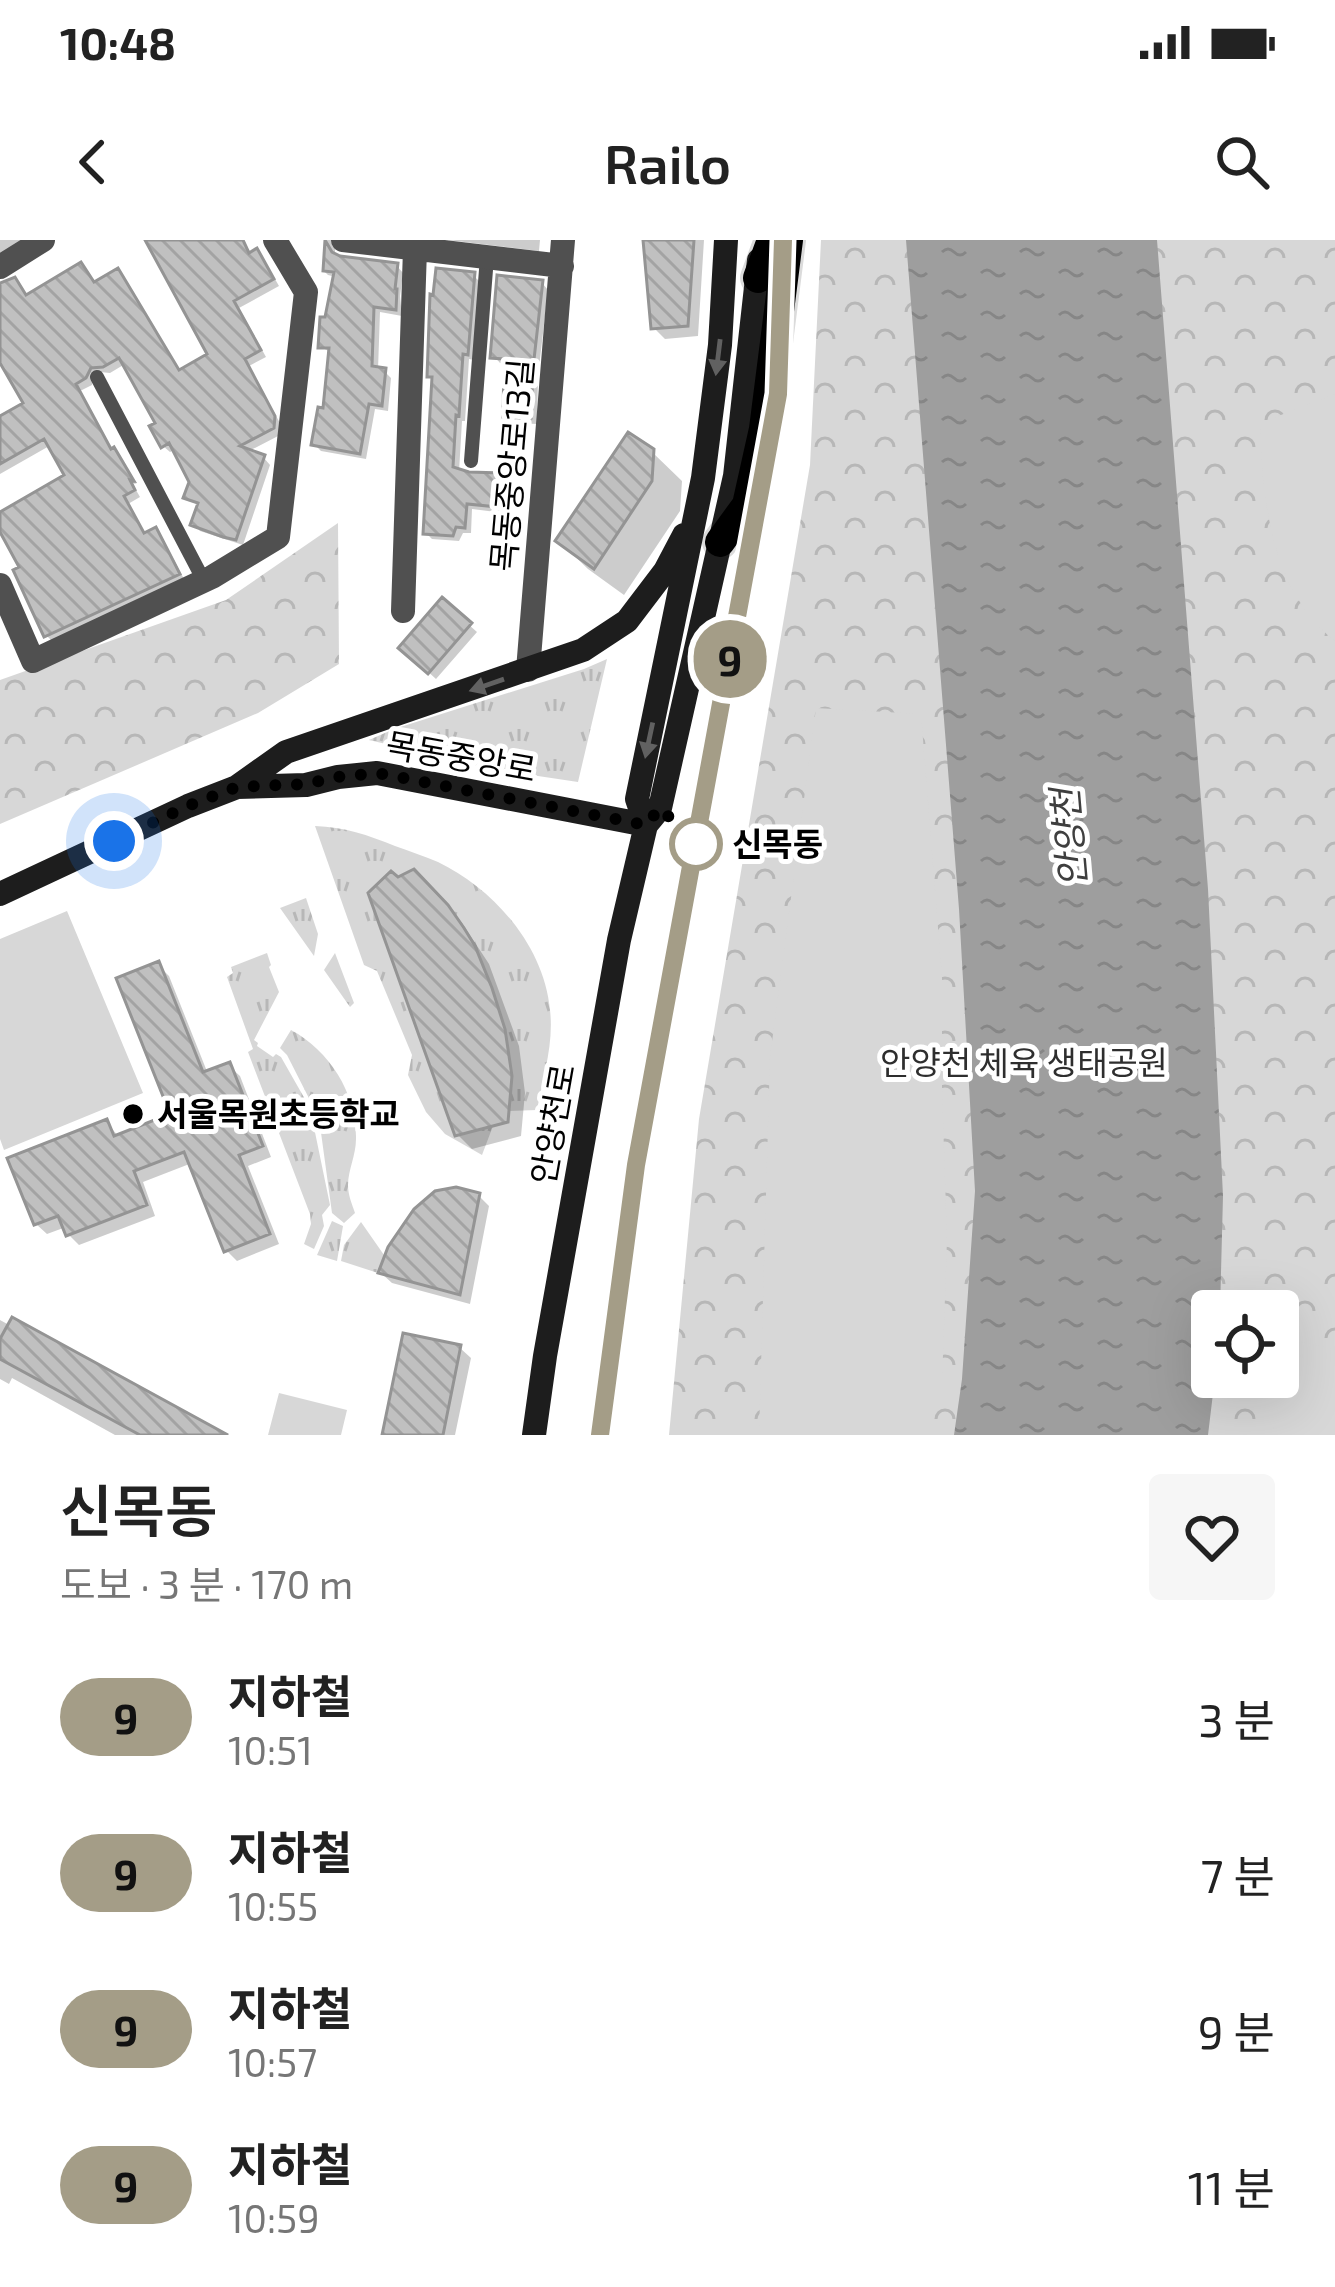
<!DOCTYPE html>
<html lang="ko">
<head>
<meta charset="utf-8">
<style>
	:root { --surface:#fff; --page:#f6f6f6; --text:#222; --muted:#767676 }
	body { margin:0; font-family:"Exo 2","Noto Sans KR",sans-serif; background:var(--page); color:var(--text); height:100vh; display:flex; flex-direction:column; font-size:45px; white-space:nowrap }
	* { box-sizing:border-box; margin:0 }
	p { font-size:39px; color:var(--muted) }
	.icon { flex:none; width:66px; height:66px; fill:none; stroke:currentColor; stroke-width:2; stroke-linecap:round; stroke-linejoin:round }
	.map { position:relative; height:1195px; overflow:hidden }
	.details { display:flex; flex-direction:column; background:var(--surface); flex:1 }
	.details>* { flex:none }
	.badge { padding:0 24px; border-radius:39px; font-size:42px; line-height:78px }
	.tools { position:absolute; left:1191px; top:1050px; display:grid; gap:24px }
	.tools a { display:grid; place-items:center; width:108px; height:108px; border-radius:12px; background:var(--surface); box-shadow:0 12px 48px #0002; font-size:60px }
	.you { position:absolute; width:60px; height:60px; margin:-30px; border:9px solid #fff; border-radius:50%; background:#1a73e8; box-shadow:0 0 0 18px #1a73e833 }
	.map>.badge { position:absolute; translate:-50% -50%; box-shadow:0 0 0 6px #fff }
	.round { display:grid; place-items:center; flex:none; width:126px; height:126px; border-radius:12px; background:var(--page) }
	.summary { display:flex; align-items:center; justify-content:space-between; height:204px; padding:0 60px }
	h1 { font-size:57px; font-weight:600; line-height:90px }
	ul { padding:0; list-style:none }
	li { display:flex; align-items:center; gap:36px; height:156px; padding:0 60px }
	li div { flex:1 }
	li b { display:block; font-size:45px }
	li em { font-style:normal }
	li .badge { min-width:132px; font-weight:700; text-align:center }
	.status { display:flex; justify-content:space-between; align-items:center; height:84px; padding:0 60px; background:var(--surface); direction:ltr }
	.status svg { height:33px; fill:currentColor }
	header { display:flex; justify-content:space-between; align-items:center; height:156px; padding:0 60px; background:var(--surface); font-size:54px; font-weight:600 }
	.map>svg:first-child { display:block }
</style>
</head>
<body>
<div class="status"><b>10:48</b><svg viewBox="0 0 49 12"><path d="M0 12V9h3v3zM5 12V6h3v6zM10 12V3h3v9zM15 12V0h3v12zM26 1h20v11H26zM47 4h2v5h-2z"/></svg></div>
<header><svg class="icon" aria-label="back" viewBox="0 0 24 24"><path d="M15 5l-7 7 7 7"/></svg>Railo<svg class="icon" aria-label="search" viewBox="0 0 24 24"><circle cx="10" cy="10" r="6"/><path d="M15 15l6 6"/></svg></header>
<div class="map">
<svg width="1335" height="1195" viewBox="0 0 1335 1195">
	<defs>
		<pattern id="grass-tufts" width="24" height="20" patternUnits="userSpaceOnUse" patternTransform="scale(3)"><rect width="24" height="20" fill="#d7d7d7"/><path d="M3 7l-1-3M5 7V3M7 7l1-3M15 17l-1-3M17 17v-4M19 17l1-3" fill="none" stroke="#b7b7b7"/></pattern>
		<pattern id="forest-crowns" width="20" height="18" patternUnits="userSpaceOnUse" patternTransform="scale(3)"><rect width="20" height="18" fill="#d7d7d7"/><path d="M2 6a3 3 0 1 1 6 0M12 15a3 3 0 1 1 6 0" fill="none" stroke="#b7b7b7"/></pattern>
		<pattern id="water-ripples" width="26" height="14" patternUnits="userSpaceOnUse" patternTransform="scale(3)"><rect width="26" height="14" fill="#9e9e9e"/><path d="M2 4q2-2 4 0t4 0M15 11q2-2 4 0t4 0" fill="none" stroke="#868686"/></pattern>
		<pattern id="building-back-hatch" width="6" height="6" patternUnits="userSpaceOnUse" patternTransform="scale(3)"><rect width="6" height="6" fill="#c0c0c0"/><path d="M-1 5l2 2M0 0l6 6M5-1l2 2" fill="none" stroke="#a3a3a3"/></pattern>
	</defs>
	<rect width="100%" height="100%" fill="#fff"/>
	<path fill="url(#grass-tufts)" d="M 607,419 L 578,542 L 492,529 L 369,500 L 394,489 L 584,429 Z
		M 315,586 C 344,587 368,595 395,606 C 409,611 424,616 438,622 C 494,649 544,706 550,770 C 554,804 543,837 537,870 L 509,871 L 508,882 L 493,886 L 482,915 L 445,894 L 426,872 L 408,835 L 412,815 L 377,731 L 364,725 Z
		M 306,658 L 318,694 L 314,716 L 280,668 Z
		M 267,713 L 271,725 L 269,727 L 279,752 L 254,800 L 258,803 L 257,806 L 273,817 L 276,814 L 281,817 L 310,868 L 330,965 L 322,975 L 324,986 L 314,1009 L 304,1004 L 311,984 L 310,974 L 248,812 L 253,809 L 227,737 L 233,733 L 231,727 Z
		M 335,713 L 354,763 L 350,767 L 324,730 Z
		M 291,790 C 330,811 357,854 356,899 C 356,915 348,930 348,945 C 348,955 352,964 355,973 L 344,983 L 332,973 L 319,878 L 287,815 L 280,808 Z
		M 332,981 L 343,986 L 337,1021 L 317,1015 Z
		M 361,982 L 384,1015 L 378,1033 L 341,1021 L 344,1005 Z"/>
	<path fill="url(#forest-crowns)" fill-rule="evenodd" d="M 821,0 L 1335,0 L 1335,1195 L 669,1195 L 699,879 L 810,225 ZM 1212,1071 L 1278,1071 L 1278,1137 L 1212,1137 Z
		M 338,283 L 339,424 L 258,473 L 0,584 L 0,440 L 226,360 Z"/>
	<path fill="#d7d7d7" d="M 1335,154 L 1335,401 C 1271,351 1262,259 1260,183 Z
		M 816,468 L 921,474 L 942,738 L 942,850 L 947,999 L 942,1144 L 930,1195 L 759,1195 L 770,817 Z
		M 67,671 L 143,853 L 4,910 L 0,899 L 0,699 Z
		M 1293,1100 L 1335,1109 L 1335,1195 L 1272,1195 Z
		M 279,1153 L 347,1170 L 341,1195 L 268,1195 Z"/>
	<path fill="url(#water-ripples)" d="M 906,0 L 1157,0 L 1208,649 L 1223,956 L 1220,1071 L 1212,1071 L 1212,1137 L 1215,1137 L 1208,1195 L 954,1195 L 962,1139 L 975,951 L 959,669 Z"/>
	<path fill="#0003" d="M 0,0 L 28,0 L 0,19 Z
		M 149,0 L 244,0 L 251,15 L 257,12 L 263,18 L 279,46 L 239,68 L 266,117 L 249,126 L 281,185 L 280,195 L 247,212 L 264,218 L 270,225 L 243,305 L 200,291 L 194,284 L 200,266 L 186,257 L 192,241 L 176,209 L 170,212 L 163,206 L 159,184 L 125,124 L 110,133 L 100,132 L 93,139 L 92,145 L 80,151 L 112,211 L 120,217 L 136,244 L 132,243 L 140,257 L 128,264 L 146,296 L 155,291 L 162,297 L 185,341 L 53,402 L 47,396 L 17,331 L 24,328 L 0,286 L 0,275 L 69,236 L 51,205 L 0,234 L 0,180 L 27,164 L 0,117 L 0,46 L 15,40 L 28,58 L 81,25 L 95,44 L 180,133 L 212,115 Z
		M 327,0 L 335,0 L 335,17 L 397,26 L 403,33 L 400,56 L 402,76 L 380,72 L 378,130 L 384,131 L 391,138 L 388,171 L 375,169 L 366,219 L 321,211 L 314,204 L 326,171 L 332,113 L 321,107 L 336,37 L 328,35 L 322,29 Z
		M 448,0 L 540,0 L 539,11 Z
		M 646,0 L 704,0 L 698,96 L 665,99 L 654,88 Z
		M 473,35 L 480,42 L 474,120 L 469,119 L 465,181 L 462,181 L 459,232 L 500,236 L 507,243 L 504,273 L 472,269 L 471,293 L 463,293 L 459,301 L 432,299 L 426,293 L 435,140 L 430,135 Z
		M 542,43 L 548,50 L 538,136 L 537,184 L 513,183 L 506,176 L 507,124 L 500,123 L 494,116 Z
		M 652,212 L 682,241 L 680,271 L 624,355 L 588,329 L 559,301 Z
		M 442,361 L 477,392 L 436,439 L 402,408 Z
		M 439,657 L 462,683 L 489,724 L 519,806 L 525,853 L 521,896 L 472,909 L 457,894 Z
		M 158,725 L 169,736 L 208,834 L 229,826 L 240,836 L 271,917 L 248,926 L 279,1004 L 237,1021 L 226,1010 L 192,923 L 143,942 L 155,976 L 79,1005 L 69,995 L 66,987 L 47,994 L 36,984 L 107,883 L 119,897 L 174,876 Z
		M 478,955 L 489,966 L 470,1064 L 392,1043 L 381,1033 Z
		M 0,1080 L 11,1086 L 13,1081 L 221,1195 L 115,1195 L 12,1138 L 9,1144 L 0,1139 Z
		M 405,1097 L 460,1108 L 471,1118 L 455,1195 L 386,1195 Z"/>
	<path fill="url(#building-back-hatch)" stroke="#949494" stroke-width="3" d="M 145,0 L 243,0 L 249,13 L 257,8 L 274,39 L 234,61 L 261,110 L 245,119 L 275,176 L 274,188 L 240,206 L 265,215 L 236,300 L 223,297 L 190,285 L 198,263 L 183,258 L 189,242 L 169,203 L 161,208 L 149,186 L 155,183 L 119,118 L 103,127 L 91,128 L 86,138 L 76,144 L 111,209 L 114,207 L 134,241 L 130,240 L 135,250 L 124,256 L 144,293 L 156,287 L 180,334 L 44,397 L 13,330 L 19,327 L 0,292 L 0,272 L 64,235 L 44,199 L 0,224 L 0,176 L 23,163 L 0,123 L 0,43 L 15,37 L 26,55 L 81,22 L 94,42 L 118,28 L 179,130 L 207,114 Z
		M 325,0 L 332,12 L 340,16 L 398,23 L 395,49 L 397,49 L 396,70 L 374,67 L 372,126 L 386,128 L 382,166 L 369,164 L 360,214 L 311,205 L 318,167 L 323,168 L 329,108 L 318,108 L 320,77 L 325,77 L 334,32 L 323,31 Z
		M 643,0 L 694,0 L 688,86 L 651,89 Z
		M 436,28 L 475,32 L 468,115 L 463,114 L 459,176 L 456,175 L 453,227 L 469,232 L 501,233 L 498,267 L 467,264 L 465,288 L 456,287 L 453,296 L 423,294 L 432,137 L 427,137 L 430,54 L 433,55 Z
		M 497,35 L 543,40 L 533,128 L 531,178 L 503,177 L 504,119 L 490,118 Z
		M 628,192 L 654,209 L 652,241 L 594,329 L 555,301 Z
		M 442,357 L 472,383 L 428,434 L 398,408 Z
		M 414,629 L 448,665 L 464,688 L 475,706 L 492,748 L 505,789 L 512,836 L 508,882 L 455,896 L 368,653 L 391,631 L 398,637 Z
		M 159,721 L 203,832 L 230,822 L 263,906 L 239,915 L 270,994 L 224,1012 L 184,912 L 134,931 L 147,965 L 66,996 L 58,976 L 34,985 L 7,918 L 107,879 L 114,896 L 170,874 L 116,738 Z
		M 456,947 L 480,953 L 460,1055 L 378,1033 L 388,1007 L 414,969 L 435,951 Z
		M 12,1077 L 228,1195 L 140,1195 L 0,1119 L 0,1099 Z
		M 403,1093 L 461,1105 L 443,1195 L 382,1195 Z"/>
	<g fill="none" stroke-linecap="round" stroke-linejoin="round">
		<g stroke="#dbdbdb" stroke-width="36">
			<path id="primary" d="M 758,38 L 772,0
				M 720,302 L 747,265 L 764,189 L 788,0"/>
		</g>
		<path stroke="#505050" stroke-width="14" d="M 97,137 L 204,341
			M 471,221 L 487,17"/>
		<path stroke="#505050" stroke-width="24" d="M 343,0 L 562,26
			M 0,27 L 43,0
			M 0,345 L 33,421 L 212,337 L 278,297 L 306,52 L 275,0
			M 403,371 L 415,9
			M 528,430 L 563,0"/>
		<path stroke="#1d1d1d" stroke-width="24" d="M 238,546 L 286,512 L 583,410 L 627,381 L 665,331 L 684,295
			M 646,585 L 637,559 L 703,238 L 720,105 L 726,0
			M 0,654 L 188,566 L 237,547 L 306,545 L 338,537 L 377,533 L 646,585
			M 534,1195 L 545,1116 L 619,700 L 646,585 L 660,568 L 735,236 L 759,20"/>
		<use href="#primary" stroke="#000" stroke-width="30"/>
	</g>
	<defs><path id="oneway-solid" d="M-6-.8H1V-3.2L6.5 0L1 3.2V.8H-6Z" transform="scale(3)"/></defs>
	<g fill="#616161">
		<use href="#oneway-solid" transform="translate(718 117) rotate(97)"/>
		<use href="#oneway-solid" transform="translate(487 445) rotate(161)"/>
		<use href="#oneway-solid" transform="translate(649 500) rotate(102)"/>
	</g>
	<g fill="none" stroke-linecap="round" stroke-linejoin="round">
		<g stroke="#fff" stroke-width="27">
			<path id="line" d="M 600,1195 L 636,925 L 778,154 L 783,0"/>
		</g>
		<use href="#line" stroke="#a49d87" stroke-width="18"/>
		<path stroke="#000" stroke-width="12" stroke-dasharray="0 21.6" d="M 114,601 L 188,566 L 237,547 L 306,544 L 338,537 L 377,533 L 646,585 L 660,568 L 696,604"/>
	</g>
	<circle fill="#fff" stroke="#a49d87" stroke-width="6" cx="696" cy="604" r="24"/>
	<circle fill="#000" stroke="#fff" stroke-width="4.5" cx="133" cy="874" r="12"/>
	<g text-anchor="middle" stroke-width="10" stroke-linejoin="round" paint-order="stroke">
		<g font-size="33" fill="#000" stroke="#fff">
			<text transform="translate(512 225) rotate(-85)" y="12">목동중앙로13길</text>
			<text transform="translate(461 517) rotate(10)" y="12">목동중앙로</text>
			<text transform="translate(553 884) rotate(-80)" y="12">안양천로</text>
		</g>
		<g font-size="33" font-weight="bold" fill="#000" stroke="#fff" text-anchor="start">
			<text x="732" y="616">신목동</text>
		</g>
		<g font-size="33" fill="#2e2e2e" stroke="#fff">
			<text x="1024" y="835">안양천 체육 생태공원</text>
		</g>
		<g font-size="33" font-weight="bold" fill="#000" stroke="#fff" text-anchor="start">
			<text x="157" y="886">서울목원초등학교</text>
		</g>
		<g font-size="36" font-style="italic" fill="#3f3f3f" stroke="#fff">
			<text transform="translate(1069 598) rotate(-95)" y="13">안양천</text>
		</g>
	</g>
</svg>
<div class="tools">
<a><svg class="icon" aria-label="locate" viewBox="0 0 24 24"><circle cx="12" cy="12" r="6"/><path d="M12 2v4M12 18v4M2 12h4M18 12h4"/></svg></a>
</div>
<div class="you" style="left:114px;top:601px"></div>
<b class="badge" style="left:730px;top:419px;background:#a49d87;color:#111">9</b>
</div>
<section class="details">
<div class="summary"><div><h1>신목동</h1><p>도보 · 3 분 · 170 m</p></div><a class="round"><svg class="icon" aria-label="heart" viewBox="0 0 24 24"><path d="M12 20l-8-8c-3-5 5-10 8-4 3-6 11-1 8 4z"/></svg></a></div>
<ul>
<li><span class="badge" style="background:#a49d87;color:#111">9</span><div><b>지하철</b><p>10:51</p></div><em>3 분</em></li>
<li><span class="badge" style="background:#a49d87;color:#111">9</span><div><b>지하철</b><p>10:55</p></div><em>7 분</em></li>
<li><span class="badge" style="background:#a49d87;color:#111">9</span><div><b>지하철</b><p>10:57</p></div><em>9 분</em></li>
<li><span class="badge" style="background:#a49d87;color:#111">9</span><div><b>지하철</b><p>10:59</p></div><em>11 분</em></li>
</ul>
</section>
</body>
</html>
